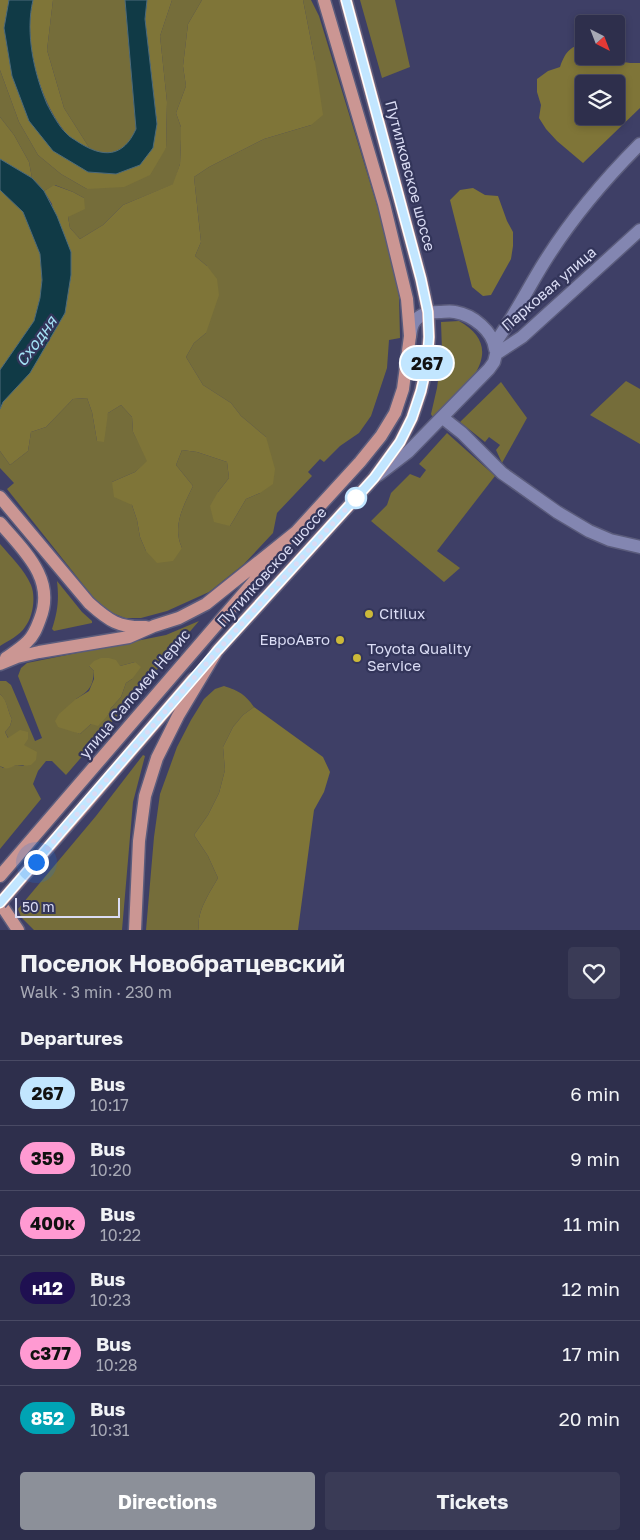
<!DOCTYPE html>
<html lang="en">
<head>
<meta charset="utf-8">
<style>
	:root { --surface:#2e2f4c; --page:#3a3b56; --text:#f1f3f6; --muted:#a7a9b5; --line:#494a64; --accent:#8c9099 }
	body { margin:0; font-family:"Golos Text",sans-serif; background:var(--page); color:var(--text); height:100vh; display:flex; flex-direction:column; font-size:19px; white-space:nowrap }
	* { box-sizing:border-box; margin:0 }
	p { font-size:16px; color:var(--muted) }
	.icon { flex:none; width:28px; height:28px; fill:none; stroke:currentColor; stroke-width:2; stroke-linecap:round; stroke-linejoin:round }
	.map { position:relative; height:930px; overflow:hidden }
	.sheet { display:flex; flex-direction:column; background:var(--surface); flex:1 }
	.sheet>* { flex:none }
	.badge { padding:0 10px; border-radius:16px; font-size:18px; line-height:32px }
	.needle { width:32px; rotate:138deg }
	.buttons { position:absolute; left:575px; top:15px; display:grid; gap:10px }
	.buttons a { display:grid; place-items:center; width:50px; height:50px; border-radius:5px; background:var(--surface); box-shadow:0 2px 8px #0003,0 0 0 1px var(--line); font-size:25px }
	.scale { position:absolute; left:15px; bottom:12px; width:105px; box-sizing:border-box; padding-left:5px; border:2px solid #dadcf4; border-top:0; font-size:14px; line-height:18px; white-space:nowrap; color:#dadcf4; -webkit-text-stroke:4px #33355a; paint-order:stroke }
	.you { position:absolute; width:25px; height:25px; margin:-12px; border:4px solid #fff; border-radius:50%; background:#1a73e8; box-shadow:0 0 0 8px #1a73e833 }
	.map>.badge { position:absolute; translate:-50% -50%; box-shadow:0 0 0 2px #fff }
	h2 { padding:0 20px; font-size:19px; line-height:45px }
	.round { display:grid; place-items:center; flex:none; width:52px; height:52px; border-radius:5px; background:var(--page) }
	.summary { display:flex; align-items:center; justify-content:space-between; height:85px; padding:0 20px }
	h1 { font-size:24px; font-weight:700; line-height:38px }
	.button { display:flex; gap:10px; margin-top:auto; padding:10px 20px }
	.button a { flex:1; height:58px; border-radius:5px; background:var(--accent); color:#fff; font-size:20px; font-weight:700; line-height:58px; text-align:center }
	.button a+a { background:var(--page); color:var(--text) }
	ul { padding:0; list-style:none }
	li { display:flex; align-items:center; gap:15px; height:65px; padding:0 20px; border-top:1px solid var(--line) }
	li div { flex:1 }
	li b { display:block; font-size:19px }
	li em { font-style:normal }
	li .badge { min-width:55px; font-weight:700; text-align:center }
	.map>svg:first-child { display:block }
</style>
</head>
<body>
<div class="map">
<svg width="640" height="930" viewBox="0 0 640 930">
	<rect width="100%" height="100%" fill="#3e3f66"/>
	<path fill="#756d3a" fill-rule="evenodd" d="M 53,0 L 125,0 L 136,129 C 131,141 122,155 106,154 C 101,153 95,151 90,149 L 64,108 L 47,50 Z
		M 172,0 L 202,0 L 188,24 L 183,66 L 186,86 L 176,113 L 181,127 L 181,140 L 180,164 L 174,184 L 123,205 L 103,225 L 80,239 L 70,228 L 68,217 L 84,198 L 73,192 L 55,185 L 44,191 L 32,178 L 29,162 L 14,135 L 0,117 L 0,70 L 19,122 L 38,155 L 61,174 L 87,189 L 166,148 L 167,102 L 160,36 Z
		M 303,0 L 311,0 L 319,16 L 383,225 L 395,269 L 399,297 L 400,338 L 389,340 L 387,368 L 371,416 L 359,433 L 340,446 L 324,462 L 320,459 L 308,472 L 312,476 L 277,513 L 273,533 L 244,564 L 209,592 L 167,611 L 141,618 L 125,618 L 110,612 L 97,602 L 7,489 L 14,483 L 0,468 L 0,451 L 10,465 L 28,451 L 31,432 L 46,427 L 73,399 L 87,398 L 92,412 L 97,441 L 108,413 L 121,405 L 132,417 L 133,432 L 148,461 L 135,472 L 112,482 L 132,505 L 137,520 L 140,537 L 146,551 L 182,548 C 172,526 183,507 193,486 L 176,465 L 182,450 L 197,452 L 227,462 L 229,478 L 218,492 L 230,526 L 246,499 L 260,493 L 266,437 L 241,416 L 231,403 L 203,385 L 186,357 L 194,343 L 206,333 L 207,266 L 195,256 L 201,242 L 194,177 L 209,167 L 264,139 L 311,125 L 315,61 Z
		M 360,0 L 395,0 L 410,67 L 382,78 Z
		M 459,321 C 482,334 489,351 475,374 L 434,416 L 432,416 L 431,414 L 437,388 L 442,351 L 441,322 Z
		M 626,381 L 640,389 L 640,444 L 590,415 Z
		M 501,382 L 527,418 L 502,463 L 496,450 L 500,445 L 489,437 L 485,442 L 460,422 Z
		M 447,433 L 495,476 L 437,551 L 460,568 L 444,582 L 371,521 L 387,505 L 391,493 L 410,474 L 420,478 L 426,470 L 419,464 Z
		M 0,544 C 11,557 24,569 31,585 C 36,597 33,617 25,627 C 20,635 8,641 0,646 Z
		M 57,581 L 82,612 L 92,621 L 92,623 L 54,631 L 52,629 C 58,611 59,599 57,581 Z
		M 199,621 L 66,775 L 52,761 L 46,761 L 38,771 L 33,784 L 41,799 L 0,849 L 0,766 L 3,768 L 17,765 L 24,766 L 5,732 L 10,726 L 12,719 C 7,710 8,702 0,694 L 0,681 L 6,681 L 11,685 L 35,741 L 42,738 L 18,676 L 21,668 L 27,663 L 166,635 ZM 135,662 L 132,679 L 126,683 L 121,697 L 111,708 L 108,715 L 91,724 L 80,734 L 73,731 L 76,699 C 89,691 93,687 94,671 L 89,666 L 120,666 Z
		M 224,686 C 239,691 245,694 254,707 L 243,715 L 233,727 L 223,747 L 225,770 L 219,793 L 208,815 L 194,835 L 208,856 L 218,878 C 209,894 196,912 199,930 L 146,930 L 154,837 L 160,794 L 177,747 L 191,720 L 204,699 L 215,689 Z
		M 143,755 L 145,756 L 133,802 L 122,930 L 34,930 L 21,917 L 18,909 L 96,816 Z"/>
	<path fill="#7f7538" fill-rule="evenodd" d="M 0,0 L 9,0 L 4,28 L 12,76 L 29,121 L 88,172 L 116,174 L 140,165 L 157,124 L 145,19 L 147,0 L 172,0 L 160,36 L 167,102 L 166,148 L 150,175 L 124,187 L 87,189 L 61,174 L 38,155 L 19,122 L 0,70 Z
		M 33,0 L 53,0 L 47,50 L 64,108 L 90,149 C 82,144 70,139 65,132 C 39,99 23,41 33,0 Z
		M 202,0 L 303,0 L 315,61 L 323,115 L 311,125 L 264,139 L 209,167 L 194,177 L 201,242 L 195,256 L 207,266 L 217,279 L 219,295 L 206,333 L 194,343 L 186,357 L 203,385 L 231,403 L 241,416 L 266,437 L 275,469 L 273,484 L 260,493 L 246,499 L 230,526 L 214,522 L 210,506 L 218,492 L 229,478 L 227,462 L 197,452 L 182,450 L 176,465 L 193,486 C 183,507 172,526 182,548 L 173,561 L 157,563 L 146,551 L 140,537 L 137,520 L 132,505 L 114,497 L 112,482 L 135,472 L 147,461 L 133,432 L 132,417 L 121,405 L 108,413 L 104,442 L 97,441 L 92,412 L 87,398 L 73,399 L 46,427 L 31,432 L 28,451 L 10,465 L 0,451 L 0,409 L 3,402 L 49,339 L 65,313 L 52,204 L 44,191 L 54,185 L 73,192 L 84,198 L 85,209 L 68,217 L 70,228 L 80,239 L 103,225 L 123,205 L 173,184 L 180,164 L 181,139 L 181,127 L 176,113 L 186,86 L 183,66 L 188,24 Z
		M 584,43 L 584,56 L 615,56 L 618,61 L 630,63 L 640,63 L 640,108 L 583,163 L 557,141 L 546,129 L 539,118 L 541,105 L 537,92 L 537,79 L 548,71 L 560,67 C 565,53 569,47 584,43 ZM 584,84 L 616,84 L 616,116 L 584,116 Z
		M 0,117 L 14,135 L 29,162 L 32,178 L 0,159 Z
		M 473,188 L 485,195 L 498,196 L 507,221 L 513,232 L 513,246 L 511,259 L 491,295 L 483,296 L 472,287 L 450,200 L 460,190 Z
		M 0,190 L 23,212 L 40,254 L 42,280 L 40,298 L 34,321 L 0,370 Z
		M 101,658 L 109,658 L 116,660 L 120,666 L 135,662 L 141,667 L 132,679 L 126,683 L 121,697 L 111,708 L 108,715 L 98,726 L 91,724 L 80,734 L 58,727 L 55,721 L 59,714 L 76,699 L 89,691 L 94,679 L 94,671 L 89,666 L 94,661 Z
		M 0,694 C 8,701 7,710 12,719 L 10,726 L 5,732 L 8,738 L 20,730 L 28,732 L 28,739 L 24,745 L 37,752 L 36,760 L 31,765 C 27,766 22,765 17,765 C 10,767 8,771 0,766 Z
		M 254,707 L 323,757 L 330,772 L 324,792 L 314,810 L 298,930 L 199,930 C 196,912 209,894 218,878 L 208,856 L 194,835 L 208,815 L 219,793 L 225,770 L 223,747 L 233,727 L 243,715 Z"/>
	<path fill="#103a46" stroke="#4d6b7a" d="M 9,0 L 33,0 C 25,33 34,73 47,104 C 51,112 60,128 66,133 C 69,137 74,139 78,142 C 103,158 123,158 136,129 L 125,0 L 147,0 L 145,19 L 157,124 L 153,148 L 140,165 L 116,174 L 88,172 L 53,151 L 29,121 L 12,76 L 4,28 Z
		M 0,159 L 32,178 L 44,191 L 57,216 L 71,252 L 71,275 L 65,313 L 30,373 L 3,402 L 0,409 L 0,370 L 34,321 L 40,298 L 42,280 L 40,254 L 23,212 L 0,190 Z"/>
	<g fill="none" stroke-linecap="round" stroke-linejoin="round">
		<g stroke="#5b5c7c" stroke-width="15">
			<path id="minor" d="M 410,336 C 411,332 411,328 413,324 C 418,314 429,312 439,312 C 444,312 450,311 455,312 C 473,315 493,331 495,349
				M 495,343 C 514,317 528,288 545,261 C 572,218 604,180 640,144
				M 443,418 L 462,433 L 502,473 L 557,512 L 589,531 L 610,540 L 640,547
				M 378,475 L 408,452 L 489,369 L 494,362 L 496,354 L 522,337 L 640,230"/>
		</g>
		<g stroke="#5b5c7c" stroke-width="15">
			<path id="major" d="M 0,497 L 89,603 C 109,621 119,628 146,627
				M 0,523 C 24,551 56,579 40,619 C 37,627 34,636 27,642 C 21,648 13,653 6,658
				M 0,664 L 17,657 L 39,652 L 129,637 L 154,626 L 179,618 L 206,604 L 296,532 L 360,462 L 381,436 L 395,413 L 403,389 L 410,336 L 407,299 L 384,204 L 324,0
				M 84,806 L 193,679
				M 0,876 L 274,558
				M 0,903 L 18,930
				M 135,930 L 139,841 L 145,796 L 157,758 L 178,716 L 217,651 L 374,478 L 400,442 L 412,418 L 421,391 L 427,364 L 429,337 L 428,312 L 421,279 L 346,0"/>
		</g>
		<use href="#minor" stroke="#8386b1" stroke-width="12"/>
		<use href="#major" stroke="#cb9693" stroke-width="12"/>
		<g stroke="#5b5c7c" stroke-width="15" stroke-linecap="butt">
			<path id="major-bridge" d="M 0,903 L 84,806"/>
		</g>
		<use href="#major-bridge" stroke="#cb9693" stroke-width="12"/>
	</g>
	<g fill="none" stroke-linecap="round" stroke-linejoin="round">
		<g stroke="#fff" stroke-width="11">
			<path id="line" d="M 0,903 L 218,650 L 374,478 L 400,442 L 412,418 L 421,391 L 427,364 L 429,337 L 428,312 L 421,279 L 346,0"/>
		</g>
		<use href="#line" stroke="#c2e6ff" stroke-width="8"/>
		<path stroke="#dadcf4" stroke-width="5" stroke-dasharray="0 9" d="M 36,862 L 218,650 L 356,498"/>
	</g>
	<circle fill="#fff" stroke="#c2e6ff" stroke-width="2.5" cx="356" cy="498" r="10"/>
	<g fill="#ccb939" stroke="#33355a" stroke-width="2">
		<circle cx="369" cy="614" r="5"/>
		<circle cx="340" cy="640" r="5"/>
		<circle cx="357" cy="658" r="5"/>
	</g>
	<g text-anchor="middle" stroke-width="4.5" stroke-linejoin="round" paint-order="stroke">
		<g font-size="15" fill="#dadcf4" stroke="#33355a">
			<text transform="translate(410 176) rotate(75)" y="5">Путилковское шоссе</text>
			<text transform="translate(549 289) rotate(-41)" y="5">Парковая улица</text>
			<text transform="translate(272 567) rotate(-48)" y="5">Путилковское шоссе</text>
			<text transform="translate(135 694) rotate(-50)" y="5">улица Саломеи Нерис</text>
		</g>
		<g font-size="15" fill="#dadcf4" stroke="#33355a" text-anchor="start">
			<text x="379" y="619">Citilux</text>
			<text x="330" y="645" text-anchor="end">ЕвроАвто</text>
			<text x="367" y="654">Toyota Quality<tspan x="367" dy="17">Service</tspan></text>
		</g>
		<g font-size="16" font-style="italic" fill="#a4e1f5" stroke="#33355a">
			<text transform="translate(36 341) rotate(-54)" y="6">Сходня</text>
		</g>
	</g>
</svg>
<div class="buttons">
<a><svg class="needle" viewBox="-14 -14 28 28"><path d="M0-13l5 13h-10z" fill="#e53935"/><path d="M0 13l5-13h-10z" fill="#a7a9b5"/></svg></a>
<a><svg class="icon" aria-label="layers" viewBox="0 0 24 24"><path d="M12 4l9 5-9 5-9-5zM3 14l9 5 9-5"/></svg></a>
</div>
<div class="scale">50 m</div>
<div class="you" style="left:36px;top:862px"></div>
<b class="badge" style="left:427px;top:363px;background:#c2e6ff;color:#111">267</b>
</div>
<section class="sheet">
<div class="summary"><div><h1>Поселок Новобратцевский</h1><p>Walk · 3 min · 230 m</p></div><a class="round"><svg class="icon" aria-label="heart" viewBox="0 0 24 24"><path d="M12 20l-8-8c-3-5 5-10 8-4 3-6 11-1 8 4z"/></svg></a></div>
<h2>Departures</h2>
<ul>
<li><span class="badge" style="background:#c2e6ff;color:#111">267</span><div><b>Bus</b><p>10:17</p></div><em>6 min</em></li>
<li><span class="badge" style="background:#ff9ad2;color:#111">359</span><div><b>Bus</b><p>10:20</p></div><em>9 min</em></li>
<li><span class="badge" style="background:#ff9ad2;color:#111">400к</span><div><b>Bus</b><p>10:22</p></div><em>11 min</em></li>
<li><span class="badge" style="background:#1f1051;color:#fff">н12</span><div><b>Bus</b><p>10:23</p></div><em>12 min</em></li>
<li><span class="badge" style="background:#ff9ad2;color:#111">с377</span><div><b>Bus</b><p>10:28</p></div><em>17 min</em></li>
<li><span class="badge" style="background:#00a3b4;color:#fff">852</span><div><b>Bus</b><p>10:31</p></div><em>20 min</em></li>
</ul>
<div class="button"><a>Directions</a><a>Tickets</a></div>
</section>
</body>
</html>
